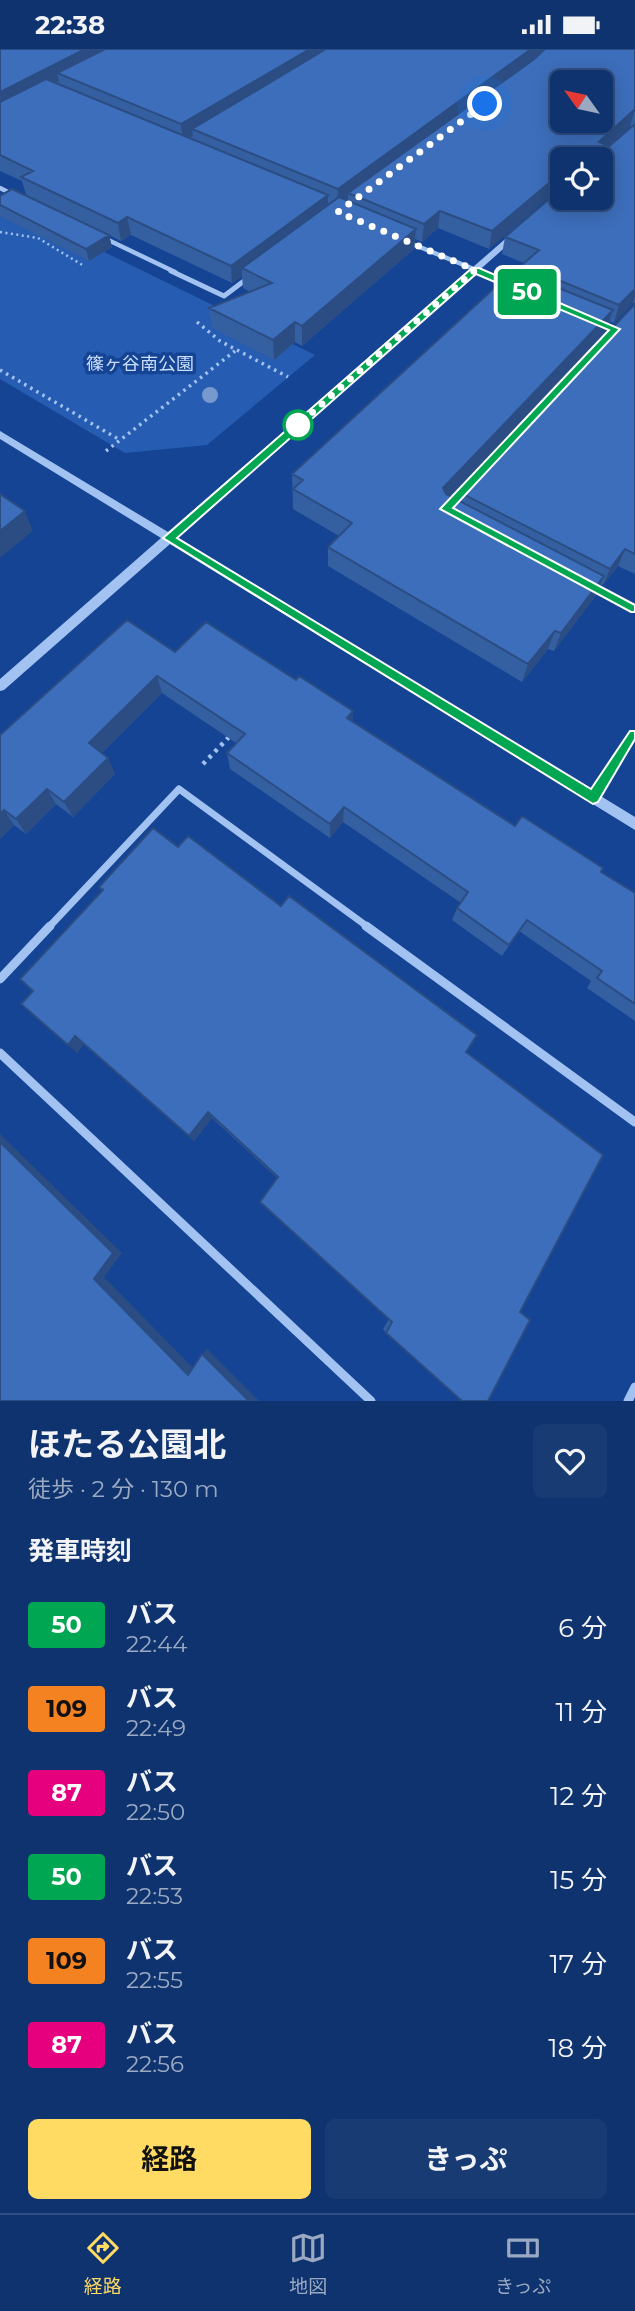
<!DOCTYPE html>
<html lang="ja">
<head>
<meta charset="utf-8">
<style>
	:root { --surface:#0f336e; --page:#183b73; --text:#f1f3f6; --muted:#9baac2; --line:#2f4e81; --accent:#ffdb63 }
	body { margin:0; font-family:Montserrat,"Noto Sans JP",sans-serif; background:var(--page); color:var(--text); height:100vh; display:flex; flex-direction:column; font-size:26px; white-space:nowrap }
	* { box-sizing:border-box; margin:0 }
	p { font-size:23px; color:var(--muted) }
	.icon { flex:none; width:38px; height:38px; fill:none; stroke:currentColor; stroke-width:2; stroke-linecap:round; stroke-linejoin:round }
	.map { position:relative; height:1352px; overflow:hidden }
	.sheet { display:flex; flex-direction:column; background:var(--surface); flex:1 }
	.sheet>* { flex:none }
	.badge { padding:0 14px; border-radius:5px; font-size:24px; line-height:46px }
	.needle { width:46px; rotate:303deg }
	.buttons { position:absolute; left:550px; top:21px; display:grid; gap:14px }
	.buttons a { display:grid; place-items:center; width:63px; height:63px; border-radius:10px; background:var(--surface); box-shadow:0 4px 18px #0003,0 0 0 2px var(--line); font-size:35px }
	.you { position:absolute; width:35px; height:35px; margin:-18px; border:5px solid #fff; border-radius:50%; background:#1a73e8; box-shadow:0 0 0 10px #1a73e833 }
	.map>.badge { position:absolute; translate:-50% -50%; box-shadow:0 0 0 4px #fff }
	h2 { padding:0 28px; font-size:26px; line-height:63px }
	.round { display:grid; place-items:center; flex:none; width:74px; height:74px; border-radius:10px; background:var(--page) }
	.summary { display:flex; align-items:center; justify-content:space-between; height:119px; padding:0 28px }
	h1 { font-size:33px; font-weight:700; line-height:52px }
	.primary-button { display:flex; gap:14px; margin-top:auto; padding:14px 28px }
	.primary-button a { flex:1; height:80px; border-radius:10px; background:var(--accent); color:#111; font-size:28px; font-weight:700; line-height:80px; text-align:center }
	.primary-button a+a { background:var(--page); color:var(--text) }
	ul { padding:0; list-style:none }
	li { display:flex; align-items:center; gap:21px; height:84px; padding:0 28px }
	li div { flex:1 }
	li b { display:block; font-size:26px }
	li em { font-style:normal }
	li .badge { min-width:77px; font-weight:700; text-align:center }
	.status { display:flex; justify-content:space-between; align-items:center; height:49px; padding:0 35px; background:var(--surface); direction:ltr }
	.status svg { height:19px; fill:currentColor }
	.tabs { display:flex; justify-content:space-around; align-items:center; height:98px; border-top:2px solid var(--line); background:var(--surface); font-size:19px; color:var(--muted) }
	.tabs a { display:grid; justify-items:center; gap:4px }
	.tabs .current { color:var(--accent) }
	.map>svg:first-child { display:block }
</style>
</head>
<body>
<div class="status"><b>22:38</b><svg viewBox="0 0 49 12"><path d="M0 12V9h3v3zM5 12V6h3v6zM10 12V3h3v9zM15 12V0h3v12zM26 1h20v11H26zM47 4h2v5h-2z"/></svg></div>
<div class="map">
<svg width="635" height="1352" viewBox="0 0 635 1352">
	<rect width="100%" height="100%" fill="#144493"/>
	<path fill="#265db2" d="M 0,152 L 315,306 L 207,396 L 125,404 L 0,330 Z"/>
	<g fill="none" stroke-linecap="round" stroke-linejoin="round">
		<path stroke="#a2c2f2" stroke-width="2.5" stroke-dasharray="2 3.5" stroke-linecap="butt" d="M 0,183 L 38,189 L 84,217"/>
		<path stroke="#a2c2f2" stroke-width="3.5" stroke-dasharray="2.5 4.5" stroke-linecap="butt" d="M 197,273 L 220,292 L 288,328
			M 0,321 L 120,391
			M 106,402 L 235,302"/>
		<path stroke="#a2c2f2" stroke-width="4.5" stroke-dasharray="3.5 5" stroke-linecap="butt" d="M 203,715 L 231,686"/>
		<path stroke="#a2c2f2" stroke-width="4.5" d="M 0,139 L 14,146
			M 104,189 L 175,223
			M 405,192 L 481,223"/>
		<path stroke="#a2c2f2" stroke-width="5" d="M 171,222 L 224,247 L 248,229
			M 476,222 L 511,236"/>
		<path stroke="#a2c2f2" stroke-width="7" d="M 592,537 L 635,560
			M 593,749 L 635,686
			M 49,878 L 179,740 L 368,878"/>
		<path stroke="#a2c2f2" stroke-width="9" d="M 366,877 L 635,1073
			M 0,930 L 50,877
			M 0,1004 L 371,1352
			M 628,1352 L 635,1338"/>
		<path fill="#a2c2f2" fill-rule="evenodd" d="M 511,185 L 518,187 L 177,488 L 635,768 L 635,781 L 170,495 L 4,641 L 0,642 L 0,630 L 161,489 L 0,390 L 0,382 L 168,483 Z"/>
	</g>
	<circle fill="#7899cd" cx="210" cy="346" r="8"/>
	<path fill="#345fa1" fill-rule="evenodd" d="M 0,0 L 635,0 L 635,254 L 633,254 L 614,274 L 609,272 L 606,282 L 451,447 L 455,450 L 457,442 L 635,255 L 635,525 L 618,517 L 603,536 L 601,535 L 596,546 L 554,602 L 548,600 L 522,633 L 328,517 L 328,498 L 339,487 L 293,460 L 292,425 L 520,223 L 522,216 L 524,214 L 502,205 L 505,188 L 559,141 L 557,141 L 489,200 L 438,179 L 422,193 L 415,190 L 414,200 L 302,297 L 295,293 L 274,311 L 212,279 L 209,259 L 250,243 L 243,239 L 242,227 L 232,234 L 131,186 L 121,192 L 109,186 L 112,198 L 89,212 L 0,167 L 0,147 L 26,146 L 22,132 L 0,122 ZM 630,77 L 633,77 L 609,97 ZM 562,110 L 600,149 L 562,149 Z
		M 175,603 L 296,631 L 353,662 L 352,672 L 515,777 L 601,823 L 635,844 L 635,972 L 587,939 L 591,932 L 519,882 L 502,907 L 452,871 L 457,859 L 461,854 L 343,773 L 330,789 L 230,720 L 227,704 L 236,694 L 162,644 L 102,704 L 108,709 L 115,725 L 73,768 L 56,755 L 26,785 L 14,776 L 0,790 L 0,686 Z
		M 178,798 L 466,1003 L 603,1106 L 386,1284 L 383,1280 L 389,1270 L 277,1129 L 212,1069 L 194,1092 L 84,995 L 77,1004 L 33,942 L 102,843 L 99,838 Z"/>
	<path fill="#2b4d83" d="M 85,0 L 122,0 L 57,24 L 59,32 L 0,63 L 0,43 Z
		M 310,0 L 339,0 L 192,80 L 193,87 L 183,93 L 181,75 Z
		M 531,0 L 547,0 L 524,20 L 348,144 L 348,150 L 337,157 L 338,140 Z
		M 635,60 L 630,77 L 594,110 L 599,93 Z
		M 561,123 L 557,141 L 489,200 L 492,182 Z
		M 328,146 L 328,164 L 242,219 L 242,227 L 232,234 L 231,217 Z
		M 440,162 L 438,179 L 422,193 L 424,175 Z
		M 127,168 L 131,186 L 121,192 L 118,174 Z
		M 416,180 L 414,200 L 302,297 L 302,277 Z
		M 109,186 L 112,198 L 89,212 L 86,200 Z
		M 635,240 L 635,248 L 633,254 L 614,274 L 619,256 Z
		M 613,261 L 606,282 L 440,459 L 443,439 Z
		M 295,273 L 295,293 L 274,311 L 273,291 Z
		M 25,462 L 33,482 L 0,509 L 0,482 Z
		M 625,500 L 618,517 L 603,536 L 610,520 Z
		M 604,527 L 596,546 L 554,602 L 561,584 Z
		M 555,582 L 548,600 L 522,633 L 528,615 Z
		M 157,627 L 162,644 L 96,710 L 89,694 Z
		M 353,662 L 352,679 L 347,669 Z
		M 108,709 L 115,725 L 73,768 L 64,753 Z
		M 47,740 L 56,755 L 26,785 L 16,770 Z
		M 344,758 L 343,773 L 330,789 L 330,775 Z
		M 4,761 L 14,776 L 0,790 L 0,765 Z
		M 75,987 L 84,995 L 77,1004 L 68,996 Z
		M 208,1063 L 212,1069 L 194,1092 L 189,1087 Z
		M 0,1085 L 122,1204 L 104,1228 L 194,1320 L 188,1326 L 94,1230 L 0,1093 Z
		M 207,1300 L 259,1352 L 249,1352 L 202,1305 Z"/>
	<path fill="#3d6ebb" stroke="#2b4d83" stroke-width="2" fill-rule="evenodd" d="M 0,0 L 85,0 L 0,43 Z
		M 105,0 L 310,0 L 181,75 L 57,24 Z
		M 326,0 L 531,0 L 338,140 L 192,80 Z
		M 545,0 L 635,0 L 635,60 L 599,93 L 609,97 L 635,75 L 635,240 L 619,256 L 522,216 L 539,201 L 505,188 L 562,139 L 562,149 L 600,149 L 600,110 L 562,110 L 562,123 L 492,182 L 440,162 L 424,175 L 348,144 L 533,11 ZM 562,33 L 600,33 L 600,72 L 562,72 Z
		M 46,30 L 328,146 L 231,217 L 127,168 L 118,174 L 21,128 L 33,122 L 0,106 L 0,53 Z
		M 12,140 L 109,186 L 86,200 L 0,156 L 0,147 Z
		M 339,148 L 416,180 L 302,277 L 295,273 L 273,291 L 209,259 L 272,234 L 242,219 Z
		M 514,221 L 613,261 L 443,439 L 446,445 L 604,527 L 561,584 L 555,582 L 528,615 L 328,498 L 352,474 L 293,440 L 303,431 L 292,425 Z
		M 635,255 L 635,505 L 625,500 L 610,520 L 457,442 Z
		M 0,445 L 25,462 L 0,482 Z
		M 127,571 L 175,603 L 206,573 L 296,631 L 299,627 L 353,662 L 347,669 L 515,777 L 522,767 L 603,819 L 601,823 L 635,844 L 635,955 L 597,929 L 602,922 L 527,871 L 509,896 L 457,859 L 468,843 L 344,758 L 330,775 L 227,704 L 245,685 L 157,627 L 89,694 L 108,709 L 64,753 L 47,740 L 16,770 L 4,761 L 0,765 L 0,686 Z
		M 153,779 L 178,798 L 188,787 L 281,857 L 289,847 L 477,986 L 466,1003 L 603,1106 L 520,1263 L 530,1271 L 488,1352 L 462,1352 L 386,1284 L 392,1273 L 260,1153 L 278,1128 L 208,1063 L 189,1087 L 75,987 L 68,996 L 21,955 L 33,942 L 20,930 L 103,841 L 99,838 Z
		M 0,1093 L 113,1204 L 94,1230 L 188,1326 L 202,1305 L 249,1352 L 0,1352 Z"/>
	<path fill="#00a651" stroke="#fff" stroke-width="2" d="M 472,219 L 479,219 L 620,280 L 453,459 L 635,556 L 635,563 L 631,563 L 440,460 L 609,281 L 476,225 L 177,489 L 591,740 L 630,682 L 635,682 L 635,690 L 598,753 L 593,755 L 163,489 Z"/>
	<g fill="none" stroke-linecap="round" stroke-linejoin="round">
		<path stroke="#fff" stroke-width="7" stroke-dasharray="0 12.6" d="M 298,376 L 291,382 L 475,221 L 338,163 L 485,55"/>
	</g>
	<circle fill="#fff" stroke="#00a651" stroke-width="3.5" cx="298" cy="376" r="14"/>
	<g text-anchor="middle" stroke-width="7" stroke-linejoin="round" paint-order="stroke">
		<g font-size="18" fill="#cadefc" stroke="#144493">
			<text x="140" y="321">篠ヶ谷南公園</text>
		</g>
	</g>
</svg>
<div class="buttons">
<a><svg class="needle" viewBox="-14 -14 28 28"><path d="M0-13l5 13h-10z" fill="#e53935"/><path d="M0 13l5-13h-10z" fill="#9baac2"/></svg></a>
<a><svg class="icon" aria-label="locate" viewBox="0 0 24 24"><circle cx="12" cy="12" r="6"/><path d="M12 2v4M12 18v4M2 12h4M18 12h4"/></svg></a>
</div>
<div class="you" style="left:485px;top:55px"></div>
<b class="badge" style="left:527px;top:243px;background:#00a651;color:#fff">50</b>
</div>
<section class="sheet">
<div class="summary"><div><h1>ほたる公園北</h1><p>徒歩 · 2 分 · 130 m</p></div><a class="round"><svg class="icon" aria-label="heart" viewBox="0 0 24 24"><path d="M12 20l-8-8c-3-5 5-10 8-4 3-6 11-1 8 4z"/></svg></a></div>
<h2>発車時刻</h2>
<ul>
<li><span class="badge" style="background:#00a651;color:#fff">50</span><div><b>バス</b><p>22:44</p></div><em>6 分</em></li>
<li><span class="badge" style="background:#f58220;color:#111">109</span><div><b>バス</b><p>22:49</p></div><em>11 分</em></li>
<li><span class="badge" style="background:#e6007e;color:#fff">87</span><div><b>バス</b><p>22:50</p></div><em>12 分</em></li>
<li><span class="badge" style="background:#00a651;color:#fff">50</span><div><b>バス</b><p>22:53</p></div><em>15 分</em></li>
<li><span class="badge" style="background:#f58220;color:#111">109</span><div><b>バス</b><p>22:55</p></div><em>17 分</em></li>
<li><span class="badge" style="background:#e6007e;color:#fff">87</span><div><b>バス</b><p>22:56</p></div><em>18 分</em></li>
</ul>
<div class="primary-button"><a>経路</a><a>きっぷ</a></div>
</section>
<nav class="tabs">
<a class="current"><svg class="icon" aria-label="directions" viewBox="0 0 24 24"><path d="M12 3l9 9-9 9-9-9zM9 14v-3h6M13 9l2 2-2 2"/></svg>経路</a>
<a><svg class="icon" aria-label="map" viewBox="0 0 24 24"><path d="M3 6l6-2 6 2 6-2v14l-6 2-6-2-6 2zM9 4v14M15 6v14"/></svg>地図</a>
<a><svg class="icon" aria-label="tickets" viewBox="0 0 24 24"><path d="M3 7h18v10H3zM15 7v10"/></svg>きっぷ</a>
</nav>
</body>
</html>
